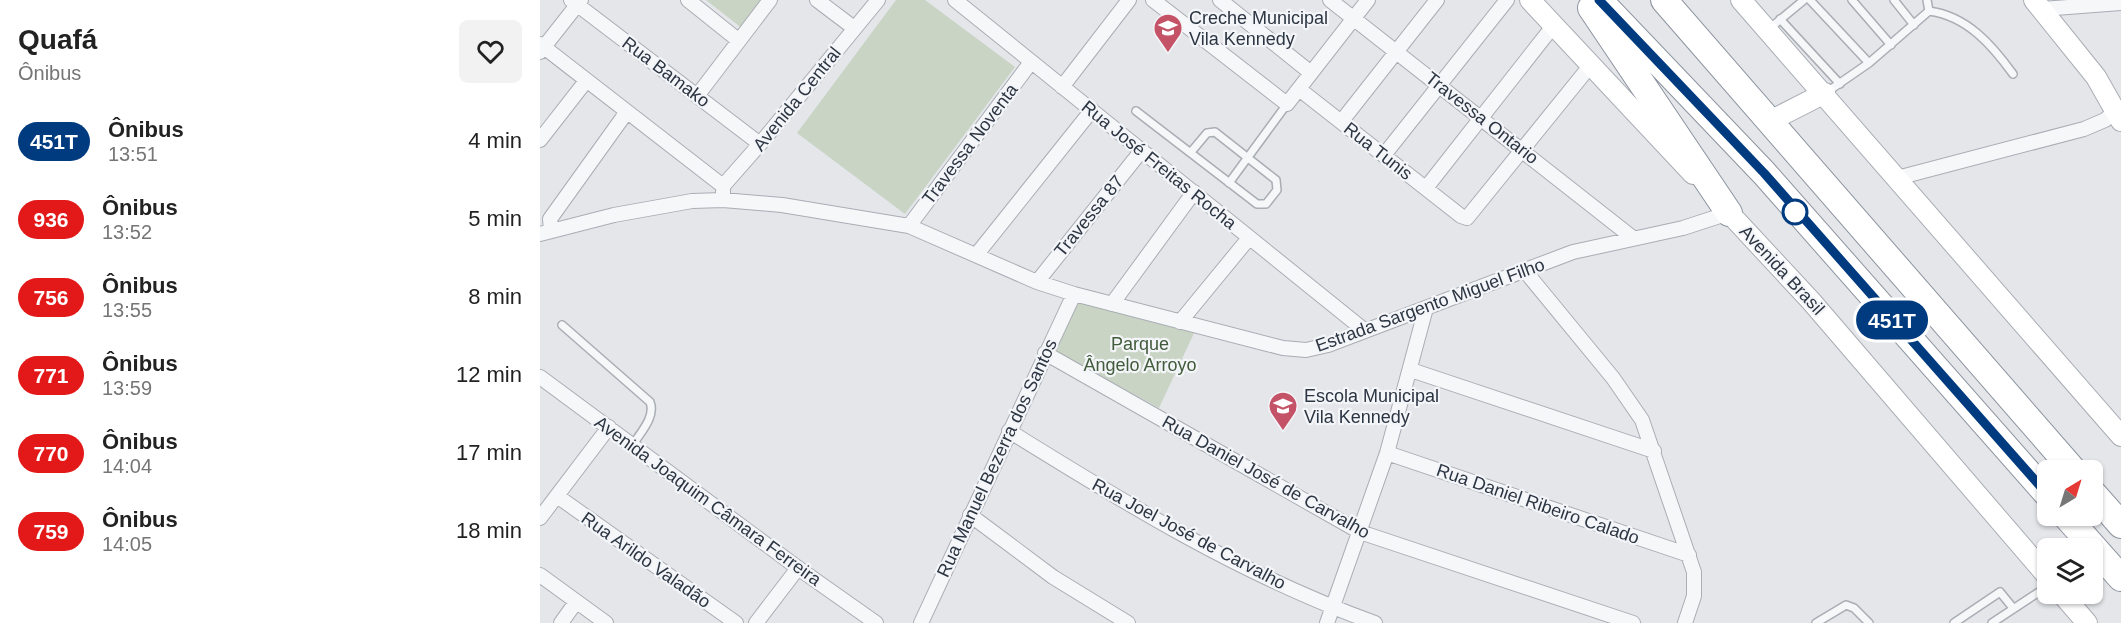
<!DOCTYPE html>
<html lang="pt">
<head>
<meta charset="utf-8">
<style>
	:root { --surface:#fff; --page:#f2f2f2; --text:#222; --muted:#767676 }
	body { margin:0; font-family:Arial,sans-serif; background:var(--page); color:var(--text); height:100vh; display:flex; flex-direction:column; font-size:22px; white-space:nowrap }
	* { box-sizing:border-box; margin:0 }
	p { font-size:20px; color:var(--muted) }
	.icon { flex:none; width:33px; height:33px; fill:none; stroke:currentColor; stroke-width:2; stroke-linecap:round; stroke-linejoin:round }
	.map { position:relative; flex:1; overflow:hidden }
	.drawer { display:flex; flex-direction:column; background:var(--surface); width:540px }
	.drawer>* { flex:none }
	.badge { padding:0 12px; border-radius:20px; font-size:21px; line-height:39px }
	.needle { width:39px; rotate:38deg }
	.fabs { position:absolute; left:1497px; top:460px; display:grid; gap:12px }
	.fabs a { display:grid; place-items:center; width:66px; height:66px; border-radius:9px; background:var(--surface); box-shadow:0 2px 4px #0004; font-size:30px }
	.map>.badge { position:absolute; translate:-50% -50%; box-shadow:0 0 0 3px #fff }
	.round { display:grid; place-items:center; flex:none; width:63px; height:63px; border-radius:9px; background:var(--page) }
	.overview { display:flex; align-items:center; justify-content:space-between; height:102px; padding:0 18px }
	h1 { font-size:28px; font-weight:600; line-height:45px }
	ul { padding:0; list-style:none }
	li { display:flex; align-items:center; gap:18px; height:78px; padding:0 18px }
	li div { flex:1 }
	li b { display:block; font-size:22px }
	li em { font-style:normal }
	li .badge { min-width:66px; font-weight:700; text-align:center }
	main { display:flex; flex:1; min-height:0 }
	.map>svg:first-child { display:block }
</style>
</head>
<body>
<main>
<section class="drawer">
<div class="overview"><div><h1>Quafá</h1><p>Ônibus</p></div><a class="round"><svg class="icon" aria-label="heart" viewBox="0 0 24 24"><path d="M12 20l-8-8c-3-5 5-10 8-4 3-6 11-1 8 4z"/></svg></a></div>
<ul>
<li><span class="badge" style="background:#003b80;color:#fff">451T</span><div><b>Ônibus</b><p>13:51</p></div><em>4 min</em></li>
<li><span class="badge" style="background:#e31919;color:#fff">936</span><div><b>Ônibus</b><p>13:52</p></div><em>5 min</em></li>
<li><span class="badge" style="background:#e31919;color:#fff">756</span><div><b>Ônibus</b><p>13:55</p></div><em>8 min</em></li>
<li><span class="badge" style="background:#e31919;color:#fff">771</span><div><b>Ônibus</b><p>13:59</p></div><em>12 min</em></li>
<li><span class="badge" style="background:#e31919;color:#fff">770</span><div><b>Ônibus</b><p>14:04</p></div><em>17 min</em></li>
<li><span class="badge" style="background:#e31919;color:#fff">759</span><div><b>Ônibus</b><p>14:05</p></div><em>18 min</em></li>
</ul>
</section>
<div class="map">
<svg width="1581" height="623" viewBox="0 0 1581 623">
	<rect width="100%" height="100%" fill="#e4e6ea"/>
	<path fill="#c9d4c5" d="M 166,0 L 225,0 L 203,29 Z
		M 356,0 L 385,0 L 475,67 L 365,214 L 257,133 Z
		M 538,299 L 655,331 L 619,408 L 511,349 Z"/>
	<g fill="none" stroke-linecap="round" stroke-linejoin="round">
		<g stroke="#a9adb4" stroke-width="10">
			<path id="lane" d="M 1270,0 L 1329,63
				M 1312,0 L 1351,45
				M 1354,0 L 1374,25
				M 1389,11 C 1427,16 1452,45 1473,74
				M 1240,19 L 1300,84
				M 1229,29 L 1264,0
				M 1287,92 L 1329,63 L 1389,11 L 1387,0
				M 596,111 L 717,204 L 726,204 L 737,190 L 736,180 L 675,132 L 667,133 L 651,152
				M 689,183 L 747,104
				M 22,325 L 110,402 C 116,417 100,433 92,446
				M 1276,623 L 1306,605 L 1314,608 L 1329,623
				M 1414,623 L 1460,592 L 1473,608
				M 1452,623 L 1508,586"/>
		</g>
		<g stroke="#a9adb4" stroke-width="16">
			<path id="street" d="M 31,0 L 220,144
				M 148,0 L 198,40
				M 277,0 L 314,28
				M 415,0 L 824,330
				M 613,0 L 747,104 L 828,0
				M 680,0 L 771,73
				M 790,0 L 1093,238
				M 1502,9 L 1581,3
				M 0,44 L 183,186
				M 0,52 L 41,0
				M 522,87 L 589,0
				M 759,89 L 921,216 L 927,218 L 1050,66
				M 157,96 L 230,0
				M 801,122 L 897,0
				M 0,140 L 46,81
				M 844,155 L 967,0
				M 1357,178 L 1544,129 L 1565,120 L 1577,110
				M 886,188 L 1014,25
				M 183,200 L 183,186 L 220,144 L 338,0
				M 369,226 L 491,62
				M 11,230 L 10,219 L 86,113
				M 0,234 L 74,215 L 152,201 L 183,200 L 242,205 L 369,226 L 497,282 L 534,294 L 743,348 L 766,350 L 788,345 L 1033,252 L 1143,228 L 1189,213
				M 437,254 L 552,110
				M 985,271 L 1073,378 L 1102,420 L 1154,572 L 1154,596 L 1145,623
				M 497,282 L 602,150
				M 572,304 L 654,192
				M 640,322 L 709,238
				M 505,353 L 820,532 L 1093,623
				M 871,370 L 1114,451
				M 0,377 L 258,568 L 336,623
				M 469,431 C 586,504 706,577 835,623
				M 847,453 L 1149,555
				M 17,496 L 196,623
				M 430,515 L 513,577 L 588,623
				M 0,518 L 69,427
				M 0,575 L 66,623
				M 21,623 L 36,602
				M 216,623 L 258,568
				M 381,623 L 534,294
				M 787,623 L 847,453 L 886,308"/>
		</g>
		<g stroke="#a9adb4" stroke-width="22">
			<path id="secondary" d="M 990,0 L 1153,174
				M 1201,0 L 1581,436
				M 1494,0 L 1556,77 L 1581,121
				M 1230,121 L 1285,93
				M 1179,202 L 1271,301 L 1508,577
				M 1522,594 L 1547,623"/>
		</g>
		<g stroke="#8c94a0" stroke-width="28">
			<path id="highway" d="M 1059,0 L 1224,173 L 1508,495
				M 1124,0 L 1534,471
				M 1051,8 L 1189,213
				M 1552,492 L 1581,525
				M 1526,516 L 1581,578"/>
		</g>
		<use href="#lane" stroke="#f6f7f9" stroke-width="7"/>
		<use href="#street" stroke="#f6f7f9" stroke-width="14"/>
		<use href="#secondary" stroke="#fff" stroke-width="20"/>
		<use href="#highway" stroke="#fff" stroke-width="26"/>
	</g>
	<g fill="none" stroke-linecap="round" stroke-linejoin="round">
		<g stroke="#fff" stroke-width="14">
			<path id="line" d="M 1059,0 L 1224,173 L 1508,495"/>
		</g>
		<use href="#line" stroke="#003b80" stroke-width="9"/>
	</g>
	<defs>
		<g id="school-pin" transform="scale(1.5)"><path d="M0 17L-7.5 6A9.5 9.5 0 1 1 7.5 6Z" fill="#c55368" stroke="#f3f5f8"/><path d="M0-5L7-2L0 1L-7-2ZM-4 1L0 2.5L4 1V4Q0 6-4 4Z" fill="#fff"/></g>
	</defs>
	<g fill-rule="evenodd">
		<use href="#school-pin" x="628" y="28"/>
		<use href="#school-pin" x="743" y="406"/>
	</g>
	<circle fill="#fff" stroke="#003b80" stroke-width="3" cx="1255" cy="212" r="12"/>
	<g text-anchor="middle" stroke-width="4.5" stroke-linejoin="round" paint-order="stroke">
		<g font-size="18" fill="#2c3542" stroke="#f3f5f8" text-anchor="start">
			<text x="649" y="24">Creche Municipal<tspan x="649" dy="21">Vila Kennedy</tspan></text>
			<text x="764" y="402">Escola Municipal<tspan x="764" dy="21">Vila Kennedy</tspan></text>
		</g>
		<g font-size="18" fill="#2c3542" stroke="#f3f5f8">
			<text transform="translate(126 72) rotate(37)" y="6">Rua Bamako</text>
			<text transform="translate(257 99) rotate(-51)" y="6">Avenida Central</text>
			<text transform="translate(942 118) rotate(38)" y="6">Travessa Ontario</text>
			<text transform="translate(430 144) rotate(-53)" y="6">Travessa Noventa</text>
			<text transform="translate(838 151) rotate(38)" y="6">Rua Tunis</text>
			<text transform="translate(619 165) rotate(39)" y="6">Rua José Freitas Rocha</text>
			<text transform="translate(549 216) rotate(-51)" y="6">Travessa 87</text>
			<text transform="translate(1242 270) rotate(47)" y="6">Avenida Brasil</text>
			<text transform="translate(890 305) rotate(-20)" y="6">Estrada Sargento Miguel Filho</text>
			<text transform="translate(457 458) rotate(-65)" y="6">Rua Manuel Bezerra dos Santos</text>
			<text transform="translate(726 477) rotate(29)" y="6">Rua Daniel José de Carvalho</text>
			<text transform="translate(168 501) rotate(36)" y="6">Avenida Joaquim Câmara Ferreira</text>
			<text transform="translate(998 504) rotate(19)" y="6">Rua Daniel Ribeiro Calado</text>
			<text transform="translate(649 534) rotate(28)" y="6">Rua Joel José de Carvalho</text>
			<text transform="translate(106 560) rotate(35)" y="6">Rua Arildo Valadão</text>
		</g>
		<g font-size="18" fill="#425c3b" stroke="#f3f5f8">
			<text x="600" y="350">Parque<tspan x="600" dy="21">Ângelo Arroyo</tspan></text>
		</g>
	</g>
</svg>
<div class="fabs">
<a><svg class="needle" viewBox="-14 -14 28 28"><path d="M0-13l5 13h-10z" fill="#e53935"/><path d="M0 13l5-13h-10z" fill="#767676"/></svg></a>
<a><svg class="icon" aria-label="layers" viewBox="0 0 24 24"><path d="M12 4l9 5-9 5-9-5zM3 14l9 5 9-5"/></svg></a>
</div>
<b class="badge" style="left:1352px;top:320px;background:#003b80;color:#fff">451T</b>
</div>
</main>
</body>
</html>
